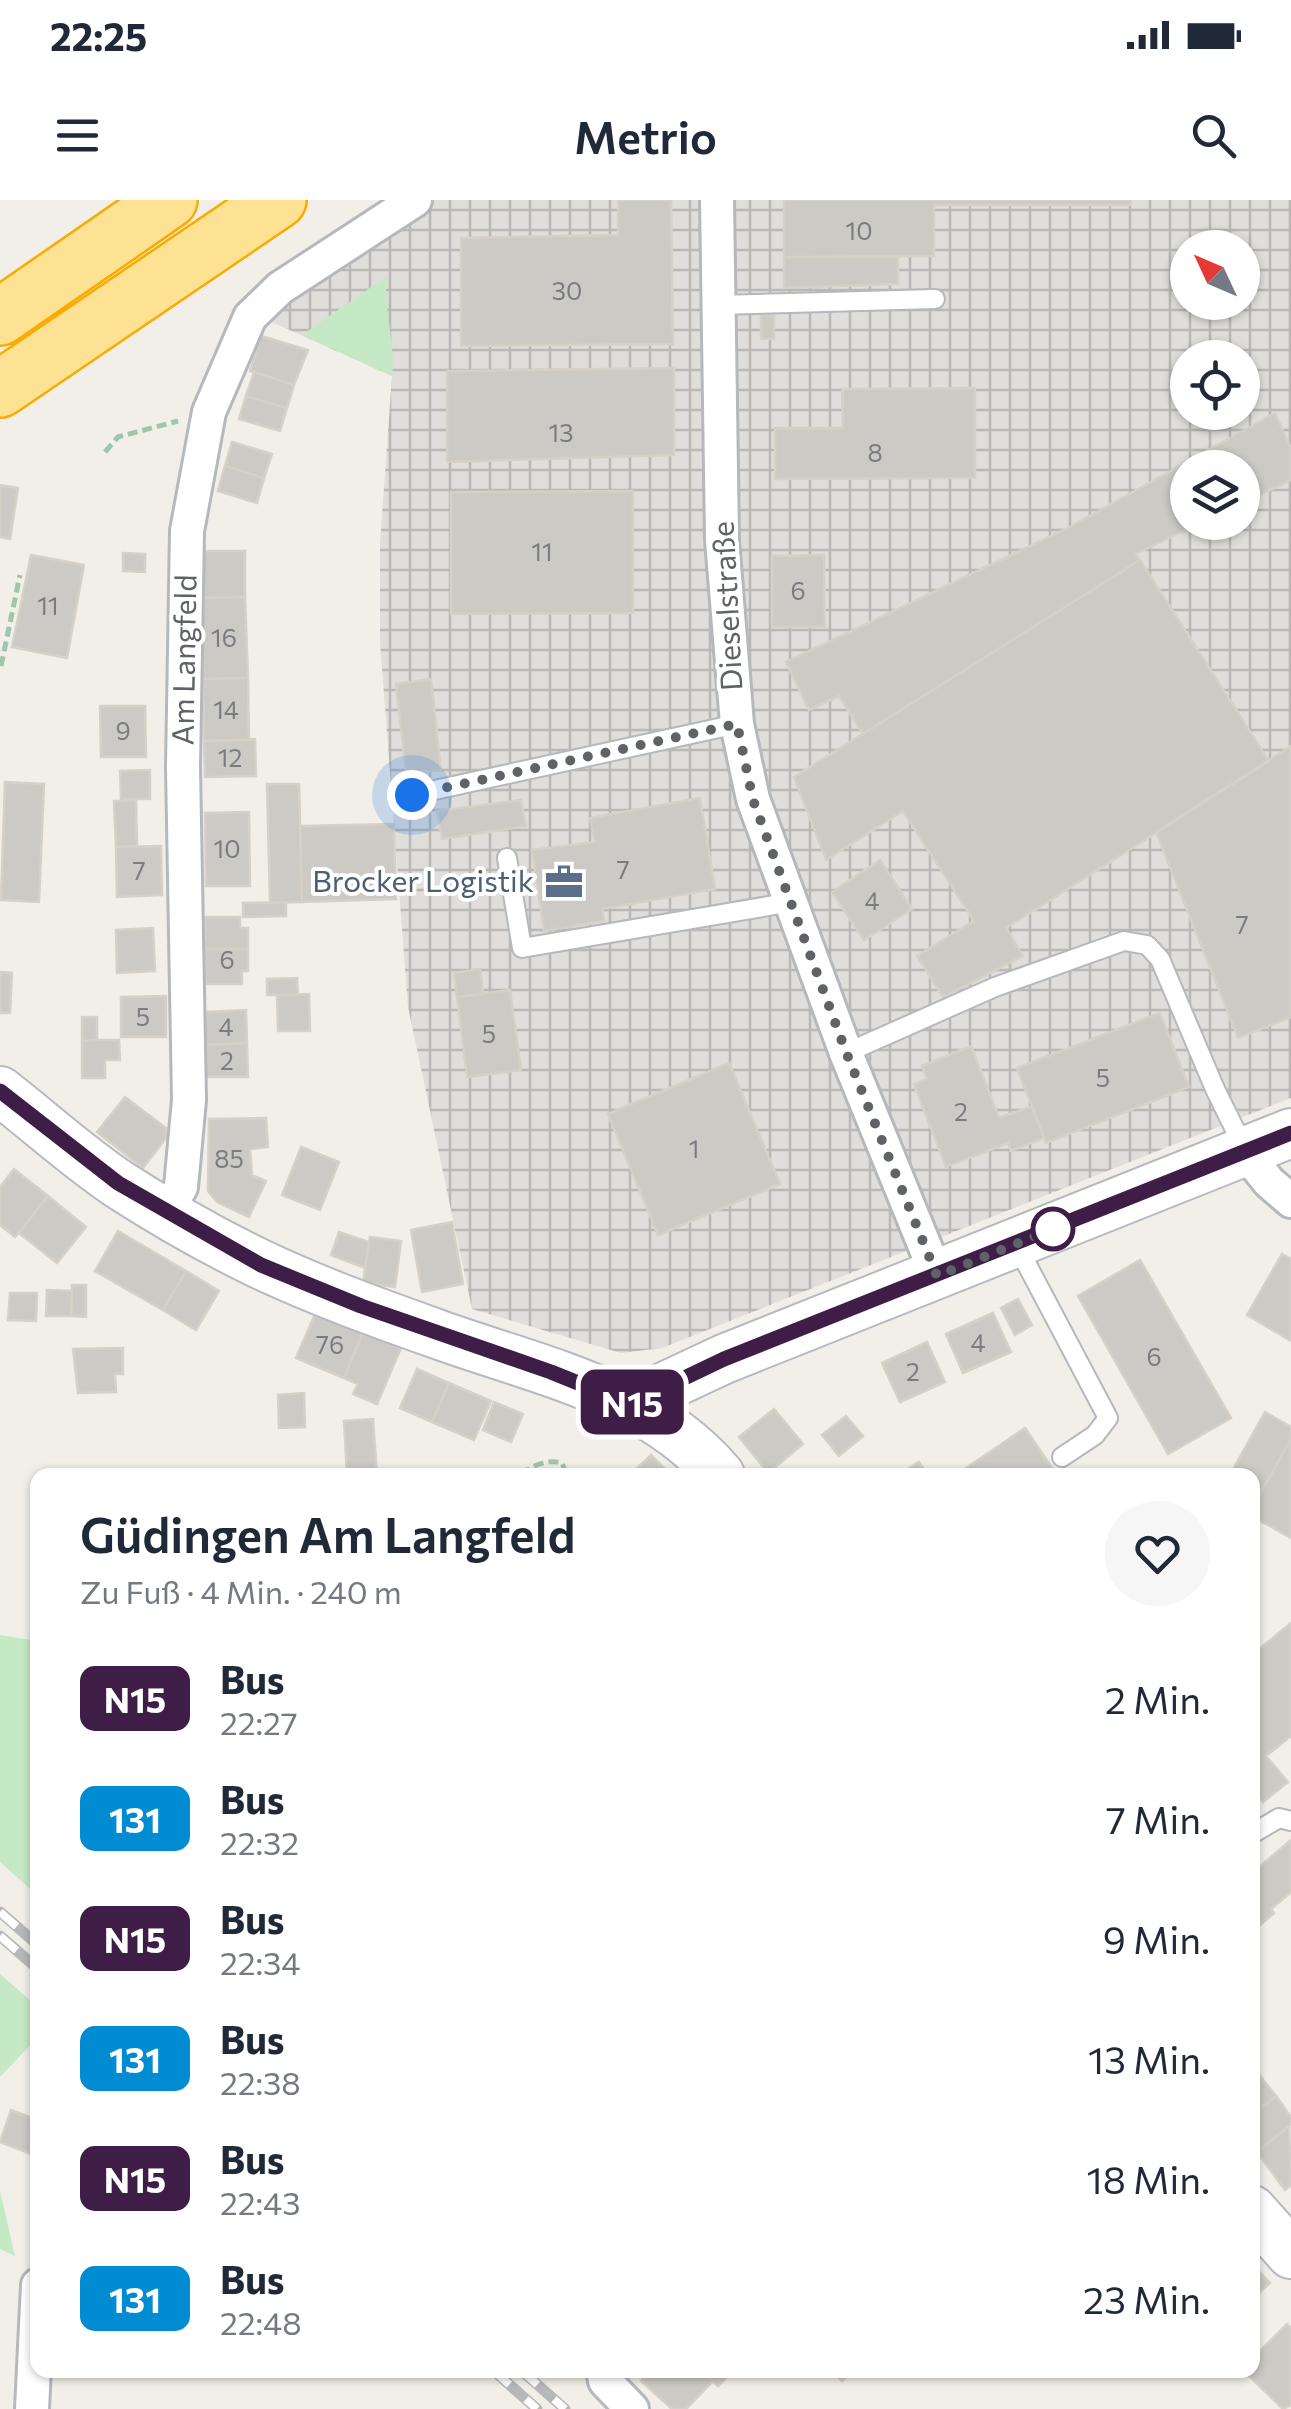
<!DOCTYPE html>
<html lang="de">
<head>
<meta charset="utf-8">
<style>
	:root { --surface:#fff; --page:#f6f6f7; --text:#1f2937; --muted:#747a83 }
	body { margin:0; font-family:Commissioner,sans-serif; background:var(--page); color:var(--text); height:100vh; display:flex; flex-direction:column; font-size:38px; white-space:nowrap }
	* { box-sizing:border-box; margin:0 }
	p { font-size:32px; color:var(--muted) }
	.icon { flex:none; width:55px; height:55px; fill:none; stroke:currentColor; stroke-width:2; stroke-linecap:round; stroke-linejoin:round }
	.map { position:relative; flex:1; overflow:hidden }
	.panel { position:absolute; left:30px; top:1268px; width:1230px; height:910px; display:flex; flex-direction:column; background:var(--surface); border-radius:20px; box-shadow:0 2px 8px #0004 }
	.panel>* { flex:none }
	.badge { padding:0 20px; border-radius:15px; font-size:35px; line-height:65px }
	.needle { width:65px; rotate:314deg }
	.tools { position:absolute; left:1170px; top:30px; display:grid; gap:20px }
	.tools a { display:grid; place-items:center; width:90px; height:90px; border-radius:50%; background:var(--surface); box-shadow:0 2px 8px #0004; font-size:50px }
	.you { position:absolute; width:50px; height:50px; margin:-25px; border:8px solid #fff; border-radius:50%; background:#1a73e8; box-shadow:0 0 0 15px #1a73e833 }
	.map>.badge { position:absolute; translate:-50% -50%; box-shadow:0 0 0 5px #fff }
	.round { display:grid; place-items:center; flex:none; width:105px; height:105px; border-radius:52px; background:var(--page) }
	.head { display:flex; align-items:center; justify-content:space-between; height:170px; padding:0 50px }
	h1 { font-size:48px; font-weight:600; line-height:75px }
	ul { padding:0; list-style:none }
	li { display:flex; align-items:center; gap:30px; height:120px; padding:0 50px }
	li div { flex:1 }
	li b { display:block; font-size:38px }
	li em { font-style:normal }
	li .badge { min-width:110px; font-weight:700; text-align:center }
	.status { display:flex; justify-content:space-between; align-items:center; height:70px; padding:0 50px; background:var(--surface); direction:ltr }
	.status svg { height:28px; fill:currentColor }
	header { display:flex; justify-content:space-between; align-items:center; height:130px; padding:0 50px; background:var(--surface); font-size:45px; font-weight:600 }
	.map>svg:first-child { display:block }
</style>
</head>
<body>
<div class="status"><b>22:25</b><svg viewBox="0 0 49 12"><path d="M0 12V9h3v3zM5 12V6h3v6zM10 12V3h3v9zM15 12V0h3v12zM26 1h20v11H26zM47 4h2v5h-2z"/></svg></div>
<header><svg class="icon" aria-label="menu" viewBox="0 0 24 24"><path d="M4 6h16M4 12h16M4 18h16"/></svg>Metrio<svg class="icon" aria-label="search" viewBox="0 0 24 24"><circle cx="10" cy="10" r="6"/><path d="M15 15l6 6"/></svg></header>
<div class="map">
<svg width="1291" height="2209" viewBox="0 0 1291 2209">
	<defs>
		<pattern id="industrial-grid" width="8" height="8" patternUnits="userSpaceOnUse" patternTransform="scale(2.5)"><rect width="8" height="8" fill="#e0deda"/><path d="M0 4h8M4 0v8" fill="none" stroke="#b9b8b5"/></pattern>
	</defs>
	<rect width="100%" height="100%" fill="#f1efe8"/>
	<path fill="url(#industrial-grid)" fill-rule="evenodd" d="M 431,0 L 1291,0 L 1291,898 L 662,1148 L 621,1153 L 472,1109 L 408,807 L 380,442 L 380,343 L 392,176 L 265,119 L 280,98 ZM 1188,48 L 1242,48 L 1242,102 L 1188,102 ZM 1188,158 L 1242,158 L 1242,212 L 1188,212 ZM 1188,268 L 1242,268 L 1242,322 L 1188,322 Z"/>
	<path fill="#c5e8c5" d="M 387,76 C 383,110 396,142 392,176 L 302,135 Z
		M 0,1435 L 37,1441 L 38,1524 L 32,1580 L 38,1582 L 37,1695 L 0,1662 Z
		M 0,1774 L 38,1807 L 37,1838 L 0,1877 Z
		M 0,1991 L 15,2056 L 0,2049 Z"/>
	<path fill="#cccac5" stroke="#d6d1c6" stroke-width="2.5" d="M 618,0 L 671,0 L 673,144 L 461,146 L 461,38 L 618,35 Z
		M 784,0 L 1130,0 L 1130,5 L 934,5 L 934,56 L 784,57 Z
		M 784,57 L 898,57 L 898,84 L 784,88 Z
		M 761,115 L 774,115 L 774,139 L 761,139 Z
		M 261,136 L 308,150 L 294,185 L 250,171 Z
		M 674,168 L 674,255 L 447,262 L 447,171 Z
		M 254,172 L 294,185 L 287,208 L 246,196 Z
		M 975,188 L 975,278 L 775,279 L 775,228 L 843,228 L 842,189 Z
		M 246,196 L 287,208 L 280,231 L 239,219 Z
		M 1275,213 L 1291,249 L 1291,280 L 1242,303 L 1242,268 L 1188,268 L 1188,322 L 1202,322 L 1136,354 L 1140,360 L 863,534 L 839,496 L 809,510 L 786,462 L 1068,328 Z
		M 232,242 L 272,254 L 264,278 L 225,266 Z
		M 225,266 L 264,278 L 257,303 L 218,291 Z
		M 0,285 L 18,288 L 10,339 L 0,337 Z
		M 633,291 L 633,413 L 451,414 L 451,292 Z
		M 201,351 L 245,351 L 245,397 L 202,398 Z
		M 123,353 L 145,354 L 145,372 L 123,371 Z
		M 31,355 L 84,365 L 67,458 L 12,447 Z
		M 824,355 L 825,427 L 772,427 L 772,356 Z
		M 1140,360 L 1269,561 L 1006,728 L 1023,756 L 943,797 L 917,756 L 974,721 L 903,611 L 826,660 L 794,577 Z
		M 245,397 L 248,478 L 203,479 L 202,398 Z
		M 248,478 L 249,540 L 204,541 L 203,479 Z
		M 431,479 L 441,570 L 406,574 L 396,484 Z
		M 100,506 L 145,506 L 146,557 L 101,557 Z
		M 255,539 L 256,576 L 205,577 L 204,541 Z
		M 1291,546 L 1291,817 L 1238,838 L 1156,632 Z
		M 150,570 L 150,599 L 121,599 L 120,571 Z
		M 5,582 L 44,584 L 39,702 L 1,700 Z
		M 267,584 L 299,584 L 302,702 L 270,703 Z
		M 700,598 L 715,689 L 602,709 L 604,721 L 544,731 L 532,650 L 595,642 L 590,618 Z
		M 136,600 L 137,646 L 116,647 L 114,601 Z
		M 521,600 L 526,626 L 442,639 L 437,611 Z
		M 249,612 L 250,686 L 206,686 L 205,613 Z
		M 394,624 L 396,699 L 302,702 L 300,626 Z
		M 161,646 L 162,695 L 117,697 L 116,647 Z
		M 880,660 L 912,709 L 864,740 L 832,692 Z
		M 286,702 L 286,716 L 243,717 L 243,703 Z
		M 205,717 L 240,717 L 240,728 L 248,728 L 248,749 L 205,749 Z
		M 153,728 L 155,771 L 117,773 L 116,730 Z
		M 205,749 L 248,749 L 248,771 L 242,771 L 242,784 L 206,784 Z
		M 480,769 L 483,794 L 457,797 L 454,773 Z
		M 0,772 L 12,773 L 10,813 L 0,813 Z
		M 297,778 L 298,795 L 267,795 L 267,779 Z
		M 510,790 L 521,870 L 467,877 L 457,797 Z
		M 309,794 L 310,831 L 278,831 L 277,795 Z
		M 166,796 L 166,837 L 121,837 L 121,797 Z
		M 246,810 L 247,843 L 206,845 L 206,812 Z
		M 1160,813 L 1189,887 L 1046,943 L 1017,868 Z
		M 82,817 L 97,817 L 97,840 L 82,841 Z
		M 97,840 L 119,840 L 120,860 L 105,860 L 105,878 L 82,878 L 82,841 Z
		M 247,843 L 248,877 L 207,877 L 206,845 Z
		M 971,846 L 999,918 L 1032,906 L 1044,938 L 1011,951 L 1008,943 L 946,967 L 914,884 L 927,879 L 922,866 Z
		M 729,863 L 780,984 L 658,1035 L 608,914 Z
		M 125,897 L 166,928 L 166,938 L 143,968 L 97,932 Z
		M 266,918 L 268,947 L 250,949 L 252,975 L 266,981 L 249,1017 L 217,1002 L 208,991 L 209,919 Z
		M 301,947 L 339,962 L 320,1010 L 282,995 Z
		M 14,969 L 48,996 L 15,1037 L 0,1025 L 0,987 Z
		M 48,996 L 86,1027 L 57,1063 L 19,1033 Z
		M 452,1022 L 463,1084 L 422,1092 L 411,1030 Z
		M 118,1031 L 186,1071 L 163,1110 L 95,1071 Z
		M 339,1032 L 369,1042 L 365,1068 L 331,1055 Z
		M 370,1037 L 401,1041 L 395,1087 L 363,1083 Z
		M 1282,1054 L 1291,1059 L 1291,1141 L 1247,1115 Z
		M 1140,1060 L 1231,1218 L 1168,1254 L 1078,1096 Z
		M 186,1071 L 219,1091 L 196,1130 L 163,1110 Z
		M 72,1085 L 86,1085 L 86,1117 L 71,1116 Z
		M 47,1090 L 72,1091 L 71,1116 L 46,1116 Z
		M 10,1093 L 37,1093 L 36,1121 L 8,1120 Z
		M 1018,1099 L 1032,1125 L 1015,1135 L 1001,1108 Z
		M 316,1112 L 363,1132 L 344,1178 L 296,1158 Z
		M 993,1113 L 1011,1152 L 963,1173 L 946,1134 Z
		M 363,1132 L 401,1148 L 377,1204 L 353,1194 L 358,1184 L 344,1178 Z
		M 927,1142 L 945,1182 L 900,1202 L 882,1163 Z
		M 123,1148 L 123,1174 L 115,1174 L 116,1192 L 78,1193 L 73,1149 Z
		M 417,1169 L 449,1183 L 432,1222 L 400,1208 Z
		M 449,1183 L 491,1201 L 474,1240 L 432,1222 Z
		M 304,1193 L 305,1227 L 279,1228 L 278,1195 Z
		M 494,1202 L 523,1214 L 511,1242 L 483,1230 Z
		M 774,1209 L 803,1244 L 768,1273 L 739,1237 Z
		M 1265,1212 L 1291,1227 L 1291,1239 L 1252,1308 L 1252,1275 L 1230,1275 Z
		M 846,1216 L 863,1236 L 839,1256 L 822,1235 Z
		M 373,1219 L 377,1275 L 347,1275 L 344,1221 Z
		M 1025,1228 L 1057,1275 L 964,1275 L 962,1271 Z
		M 1291,1239 L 1291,1338 L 1252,1316 L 1252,1308 Z
		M 651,1255 L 671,1275 L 630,1275 Z
		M 919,1262 L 928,1275 L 899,1275 Z
		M 1291,1423 L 1291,1536 L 1266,1556 L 1288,1582 L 1263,1602 L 1252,1589 L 1252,1455 Z
		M 1291,1640 L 1291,1692 L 1271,1709 L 1274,1713 L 1252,1732 L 1252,1673 Z
		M 1252,1866 L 1276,1896 L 1252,1915 Z
		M 1276,1896 L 1291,1917 L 1291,1924 L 1257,1952 L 1252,1945 L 1252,1915 Z
		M 11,1910 L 38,1920 L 36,1956 L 0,1942 Z
		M 1289,1926 L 1291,1985 L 1285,1990 L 1257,1952 Z
		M 1252,2064 L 1270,2083 L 1252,2099 Z
		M 1287,2124 L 1291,2128 L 1291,2205 L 1283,2209 L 1243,2170 L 1252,2170 L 1252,2159 Z
		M 651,2170 L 701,2170 L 713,2181 L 686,2209 L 672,2209 L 641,2181 Z
		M 701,2170 L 734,2170 L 718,2186 Z
		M 830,2170 L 853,2170 L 842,2181 Z"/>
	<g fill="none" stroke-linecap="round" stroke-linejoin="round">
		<g stroke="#b5b8bc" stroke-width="22">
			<path id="lane" d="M 719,105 L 935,99
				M 412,595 L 737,524
				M 507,658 L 522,748 L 792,702
				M 846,853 L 995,787 L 1124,741 L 1147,745 L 1160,759 L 1215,889 L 1244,948
				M 1016,1044 L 1108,1218 L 1095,1235 L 1062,1257
				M 1252,1634 L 1279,1618 L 1291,1621"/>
		</g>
		<g stroke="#b5b8bc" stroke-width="38">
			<path id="street" d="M 717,0 L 722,340 L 737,524 L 753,599 L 846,853 L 937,1076
				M 1245,952 L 1269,982 L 1291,1001
				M 166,1013 L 181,987 L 189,900 L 183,567 L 187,331 L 209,212 L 250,117 L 280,88 L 415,0
				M 603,2170 L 605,2181 L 632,2209
				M 32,2209 L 38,2085"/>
		</g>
		<g stroke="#b6babf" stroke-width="52">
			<path id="secondary" d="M 0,891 C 40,922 78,957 120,985 C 165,1014 212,1041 260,1064 C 317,1091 378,1113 437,1134 C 536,1170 649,1191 720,1275
				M 630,1203 L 724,1159 L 1291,933
				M 1252,2010 L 1291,2054"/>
		</g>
		<g stroke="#f9ab00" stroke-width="60">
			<path id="highway" d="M 0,117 L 169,0
				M 0,189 L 278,0"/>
		</g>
		<path stroke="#9cc7a9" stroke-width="5" stroke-dasharray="10 5" stroke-linecap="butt" d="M 105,252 L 118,237 L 178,221
			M 1,466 L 20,375
			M 522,1275 C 530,1265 549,1259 562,1263 L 567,1275"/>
		<use href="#lane" stroke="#fff" stroke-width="18"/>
		<use href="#street" stroke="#fff" stroke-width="32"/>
		<use href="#secondary" stroke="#fff" stroke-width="48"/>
		<use href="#highway" stroke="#fde293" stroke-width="55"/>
		<g stroke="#b6b7b8" stroke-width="11">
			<path id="rail" d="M 0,1712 L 38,1745
				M 0,1736 L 38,1769
				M 493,2170 L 537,2209
				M 521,2170 L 565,2209"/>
		</g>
		<use href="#rail" stroke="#fff" stroke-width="8" stroke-dasharray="22" stroke-linecap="butt"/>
	</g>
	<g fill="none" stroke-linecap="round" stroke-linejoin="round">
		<g stroke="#fff" stroke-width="22">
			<path id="line" d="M 0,891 L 118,983 L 261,1065 L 361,1106 L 551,1172 L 630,1204 L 724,1159 L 1291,933"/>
		</g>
		<use href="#line" stroke="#3e1d47" stroke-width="15"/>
		<path stroke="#5f6368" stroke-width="10" stroke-dasharray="0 18" d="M 412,595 L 737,524 L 753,600 L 846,852 L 937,1076 L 1053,1029"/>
	</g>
	<defs>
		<g id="office-bare" transform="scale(3)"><path d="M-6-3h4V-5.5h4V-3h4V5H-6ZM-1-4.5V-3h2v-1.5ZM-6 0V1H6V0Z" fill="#5c6f8a" stroke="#fff" stroke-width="2.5" paint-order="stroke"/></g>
	</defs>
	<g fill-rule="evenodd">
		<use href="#office-bare" x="564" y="682"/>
	</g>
	<circle fill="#fff" stroke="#3e1d47" stroke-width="5" cx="1053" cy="1029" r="20"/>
	<g text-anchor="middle" stroke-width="8" stroke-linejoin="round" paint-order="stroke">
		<g font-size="25" fill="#7a7d7f">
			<text x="859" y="40">10</text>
			<text x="567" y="100">30</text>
			<text x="561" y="242">13</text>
			<text x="875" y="262">8</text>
			<text x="542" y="361">11</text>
			<text x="798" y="400">6</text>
			<text x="48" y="415">11</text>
			<text x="224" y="447">16</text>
			<text x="226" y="519">14</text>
			<text x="123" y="540">9</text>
			<text x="230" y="567">12</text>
			<text x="227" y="658">10</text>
			<text x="623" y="679">7</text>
			<text x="139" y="680">7</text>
			<text x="872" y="710">4</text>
			<text x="1242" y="734">7</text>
			<text x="227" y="769">6</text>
			<text x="143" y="826">5</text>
			<text x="226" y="836">4</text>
			<text x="489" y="843">5</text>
			<text x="227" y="870">2</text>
			<text x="1103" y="887">5</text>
			<text x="961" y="921">2</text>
			<text x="694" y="958">1</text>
			<text x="229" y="968">85</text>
			<text x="978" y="1152">4</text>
			<text x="330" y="1154">76</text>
			<text x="1154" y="1166">6</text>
			<text x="913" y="1181">2</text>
		</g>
		<g font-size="30" fill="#5f6368" stroke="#fff">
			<text transform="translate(728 406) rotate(-93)" y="10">Dieselstraße</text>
			<text transform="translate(185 460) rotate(-89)" y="10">Am Langfeld</text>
		</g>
		<g font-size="30" fill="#4e5e75" stroke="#fff" text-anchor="end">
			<text x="534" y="692">Brocker Logistik</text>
		</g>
	</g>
</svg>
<div class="tools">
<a><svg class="needle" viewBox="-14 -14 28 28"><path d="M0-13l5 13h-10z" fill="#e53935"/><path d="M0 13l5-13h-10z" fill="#747a83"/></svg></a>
<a><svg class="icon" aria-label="locate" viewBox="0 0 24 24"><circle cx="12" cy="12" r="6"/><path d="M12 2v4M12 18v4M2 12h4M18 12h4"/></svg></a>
<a><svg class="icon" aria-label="layers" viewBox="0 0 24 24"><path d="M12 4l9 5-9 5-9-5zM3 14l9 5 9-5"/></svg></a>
</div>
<div class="you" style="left:412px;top:595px"></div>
<b class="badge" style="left:632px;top:1202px;background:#3e1d47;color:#fff">N15</b>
<section class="panel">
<div class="head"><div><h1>Güdingen Am Langfeld</h1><p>Zu Fuß · 4 Min. · 240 m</p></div><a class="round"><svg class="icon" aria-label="heart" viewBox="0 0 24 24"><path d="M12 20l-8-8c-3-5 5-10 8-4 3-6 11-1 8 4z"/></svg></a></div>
<ul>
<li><span class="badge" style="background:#3e1d47;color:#fff">N15</span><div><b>Bus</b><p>22:27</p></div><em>2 Min.</em></li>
<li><span class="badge" style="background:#008bd2;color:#fff">131</span><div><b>Bus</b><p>22:32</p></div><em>7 Min.</em></li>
<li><span class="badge" style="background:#3e1d47;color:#fff">N15</span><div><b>Bus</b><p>22:34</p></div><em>9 Min.</em></li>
<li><span class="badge" style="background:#008bd2;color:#fff">131</span><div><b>Bus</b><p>22:38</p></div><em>13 Min.</em></li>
<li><span class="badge" style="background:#3e1d47;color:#fff">N15</span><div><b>Bus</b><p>22:43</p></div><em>18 Min.</em></li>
<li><span class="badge" style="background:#008bd2;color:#fff">131</span><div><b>Bus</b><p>22:48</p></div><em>23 Min.</em></li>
</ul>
</section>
</div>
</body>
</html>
